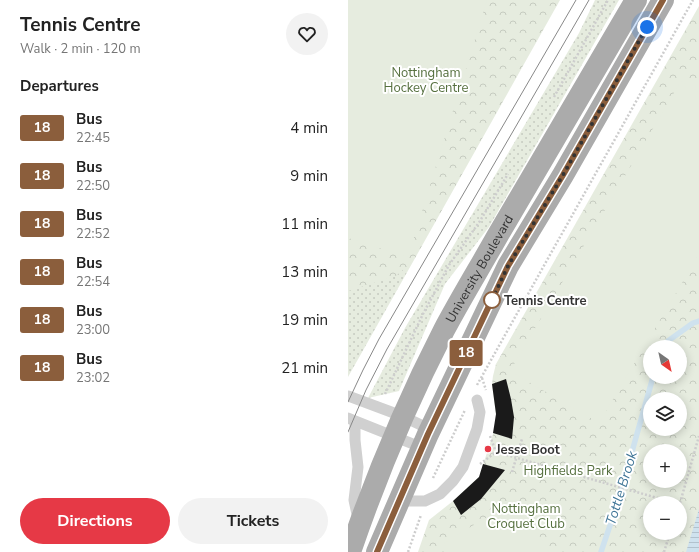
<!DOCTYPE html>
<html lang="en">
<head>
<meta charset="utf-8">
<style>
	:root { --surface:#fff; --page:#f2f2f2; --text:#222; --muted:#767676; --accent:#e63946 }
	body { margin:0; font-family:"Nunito Sans",sans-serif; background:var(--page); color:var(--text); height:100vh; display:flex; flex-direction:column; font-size:15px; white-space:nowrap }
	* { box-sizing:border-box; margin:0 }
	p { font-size:13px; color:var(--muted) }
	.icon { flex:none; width:22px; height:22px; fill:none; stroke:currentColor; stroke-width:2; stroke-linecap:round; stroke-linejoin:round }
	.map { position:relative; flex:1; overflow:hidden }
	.panel { display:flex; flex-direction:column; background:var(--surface); width:348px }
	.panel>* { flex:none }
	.badge { padding:0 8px; border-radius:3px; font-size:14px; line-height:26px }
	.needle { width:26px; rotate:146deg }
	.fabs { position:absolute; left:295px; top:340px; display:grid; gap:8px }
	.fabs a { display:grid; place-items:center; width:44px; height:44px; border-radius:50%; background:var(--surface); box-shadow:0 2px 10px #0003; font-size:20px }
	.you { position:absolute; width:20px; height:20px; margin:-10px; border:3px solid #fff; border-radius:50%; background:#1a73e8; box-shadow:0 0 0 6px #1a73e833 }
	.map>.badge { position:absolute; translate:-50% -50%; box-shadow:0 0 0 2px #fff }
	h2 { padding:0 20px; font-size:15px; line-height:36px }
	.round { display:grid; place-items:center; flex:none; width:42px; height:42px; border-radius:21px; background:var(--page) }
	.summary { display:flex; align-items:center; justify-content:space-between; height:68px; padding:0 20px }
	h1 { font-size:19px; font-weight:700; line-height:30px }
	.primary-button { display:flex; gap:8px; margin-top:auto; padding:8px 20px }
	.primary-button a { flex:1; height:46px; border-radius:24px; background:var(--accent); color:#fff; font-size:16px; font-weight:700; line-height:46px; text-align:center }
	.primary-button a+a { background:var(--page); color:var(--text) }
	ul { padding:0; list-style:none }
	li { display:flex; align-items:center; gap:12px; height:48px; padding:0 20px }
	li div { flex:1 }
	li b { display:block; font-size:15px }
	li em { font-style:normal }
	li .badge { min-width:44px; font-weight:700; text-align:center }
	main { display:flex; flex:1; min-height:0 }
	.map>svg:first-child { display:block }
</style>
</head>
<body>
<main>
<section class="panel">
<div class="summary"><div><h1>Tennis Centre</h1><p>Walk · 2 min · 120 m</p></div><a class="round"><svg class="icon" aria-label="heart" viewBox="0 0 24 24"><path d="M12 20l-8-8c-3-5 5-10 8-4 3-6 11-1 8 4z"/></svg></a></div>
<h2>Departures</h2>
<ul>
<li><span class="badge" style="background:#8b5e3c;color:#fff">18</span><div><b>Bus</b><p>22:45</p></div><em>4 min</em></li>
<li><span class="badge" style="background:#8b5e3c;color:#fff">18</span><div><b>Bus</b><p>22:50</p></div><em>9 min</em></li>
<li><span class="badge" style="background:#8b5e3c;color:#fff">18</span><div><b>Bus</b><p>22:52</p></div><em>11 min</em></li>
<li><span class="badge" style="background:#8b5e3c;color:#fff">18</span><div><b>Bus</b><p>22:54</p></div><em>13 min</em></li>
<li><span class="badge" style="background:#8b5e3c;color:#fff">18</span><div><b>Bus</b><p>23:00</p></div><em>19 min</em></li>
<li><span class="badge" style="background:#8b5e3c;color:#fff">18</span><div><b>Bus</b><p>23:02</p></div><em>21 min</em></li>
</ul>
<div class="primary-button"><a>Directions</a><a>Tickets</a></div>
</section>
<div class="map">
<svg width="351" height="552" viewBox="0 0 351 552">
	<defs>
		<pattern id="grass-dots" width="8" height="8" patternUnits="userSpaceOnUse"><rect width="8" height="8" fill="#e6ecdf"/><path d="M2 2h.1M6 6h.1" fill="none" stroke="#c6cbc0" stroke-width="1.8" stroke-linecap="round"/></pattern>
		<pattern id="park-crowns" width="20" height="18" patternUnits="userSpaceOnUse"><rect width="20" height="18" fill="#e6ecdf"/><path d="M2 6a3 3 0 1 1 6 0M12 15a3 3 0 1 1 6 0" fill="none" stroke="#c6cbc0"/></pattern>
		<pattern id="water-rules" width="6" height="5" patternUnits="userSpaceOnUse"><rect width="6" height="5" fill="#cfe2ee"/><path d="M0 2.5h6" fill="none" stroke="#b2c2cd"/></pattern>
	</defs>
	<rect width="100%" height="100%" fill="#fff"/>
	<path fill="url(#grass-dots)" d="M 247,0 L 271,0 L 141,227 L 97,284 L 51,391 L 20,398 L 57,328 L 231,33 Z
		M 66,260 L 0,377 L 0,289 Z"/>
	<path fill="url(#park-crowns)" fill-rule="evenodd" d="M 0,0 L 212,0 L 66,260 L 48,276 L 0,291 Z
		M 351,6 L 351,552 L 70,552 L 81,520 L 105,501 L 133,475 L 132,474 L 149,422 L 144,384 L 145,376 L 148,364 ZM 302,347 L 332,347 L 332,377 L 302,377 ZM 302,399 L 332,399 L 332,429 L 302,429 ZM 302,451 L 332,451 L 332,481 L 302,481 ZM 302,503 L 332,503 L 332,533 L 302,533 Z"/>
	<path fill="#e6ecdf" d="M 0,0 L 139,0 L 60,257 L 0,238 Z
		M 333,81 L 351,92 L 351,254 L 251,423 L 162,371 Z
		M 169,499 L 201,552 L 102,552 L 96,543 Z"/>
	<path fill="url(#water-rules)" d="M 351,509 L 351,552 L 338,552 Z"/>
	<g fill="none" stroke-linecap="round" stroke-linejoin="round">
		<path stroke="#cfe2ee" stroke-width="5.5" d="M 316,347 L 320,341 L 345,323 L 351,321
			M 253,552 L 269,505 L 305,377"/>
	</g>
	<path fill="#1a1a1a" d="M 158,379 L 163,399 L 166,417 L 164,439 L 145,433 L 148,414 L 144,384 Z
		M 135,464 L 157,470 L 133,499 L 113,515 L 105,501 L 131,477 Z"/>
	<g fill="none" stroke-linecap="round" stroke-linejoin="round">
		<path stroke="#cdcdcd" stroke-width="2.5" stroke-dasharray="2 2" stroke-linecap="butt" d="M 206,97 L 260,0
			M 134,378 L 138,390
			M 129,385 L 345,0
			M 37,394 L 75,314 L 101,265 L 132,221 L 160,174
			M 142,436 L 148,452 L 327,503
			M 132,464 L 148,452
			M 164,472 L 174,439
			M 85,478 L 117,410
			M 332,503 L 351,436
			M 60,552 L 73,515
			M 316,552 L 322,533"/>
		<path stroke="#d0d0d0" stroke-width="11" d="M 0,396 L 54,416 L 73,425 L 80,434
			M 0,418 L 65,444 L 76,444
			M 7,421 L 7,440 L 10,467 L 6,500 L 10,519
			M 50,501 L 77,501 L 92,494 L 105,481 L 115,467 L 129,429 L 132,412 L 129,400"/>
		<g stroke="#ababab" stroke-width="22">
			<path id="s1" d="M 2,552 C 28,476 59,402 96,330 C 113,298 132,267 150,235 C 196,156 242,78 288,0"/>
			<path d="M 29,552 L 80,434 L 160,266 L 215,175 L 315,0"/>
		</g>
		<path stroke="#888" stroke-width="1" d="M 0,402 L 15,370 L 31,339 L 228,0
			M 0,432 L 18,390 L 39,349 L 241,0"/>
	</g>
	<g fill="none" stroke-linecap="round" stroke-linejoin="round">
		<g stroke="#fff" stroke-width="9">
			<path id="line" d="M 29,552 L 80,434 L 160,266 L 215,175 L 315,0"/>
		</g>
		<use href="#line" stroke="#8b5e3c" stroke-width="6"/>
		<path stroke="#333" stroke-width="4" stroke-dasharray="0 7.2" d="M 144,300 L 141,306 L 160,266 L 215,175 L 299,27"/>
	</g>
	<circle fill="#fff" stroke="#8b5e3c" stroke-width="2" cx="144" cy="300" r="8"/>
	<circle fill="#e63946" stroke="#fff" stroke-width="1.5" cx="140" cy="449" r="4"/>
	<g text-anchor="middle" stroke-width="4" stroke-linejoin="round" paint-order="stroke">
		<g font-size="13" fill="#56703f" stroke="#fff">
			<text x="78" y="77">Nottingham<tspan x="78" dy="15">Hockey Centre</tspan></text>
			<text x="220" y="475">Highfields Park</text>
			<text x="178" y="513">Nottingham<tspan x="178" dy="15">Croquet Club</tspan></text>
		</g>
		<g font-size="13" fill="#333" stroke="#fff">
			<text dy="5" stroke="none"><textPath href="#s1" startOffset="312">University Boulevard</textPath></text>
		</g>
		<g font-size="13" font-weight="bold" fill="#333" stroke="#fff" text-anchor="start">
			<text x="156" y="305">Tennis Centre</text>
		</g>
		<g font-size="13" font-weight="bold" fill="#333" stroke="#fff" text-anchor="start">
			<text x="148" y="454">Jesse Boot</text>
		</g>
		<g font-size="14" font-style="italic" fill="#3f7597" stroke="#fff">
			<text transform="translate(273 488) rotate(-73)" y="5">Tottle Brook</text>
		</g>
	</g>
</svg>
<div class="fabs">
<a><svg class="needle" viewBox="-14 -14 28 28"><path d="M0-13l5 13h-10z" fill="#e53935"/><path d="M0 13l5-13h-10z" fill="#767676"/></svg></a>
<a><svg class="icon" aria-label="layers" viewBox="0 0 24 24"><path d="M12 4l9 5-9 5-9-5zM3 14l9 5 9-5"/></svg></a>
<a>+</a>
<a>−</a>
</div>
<div class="you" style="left:299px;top:27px"></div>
<b class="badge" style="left:118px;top:353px;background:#8b5e3c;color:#fff">18</b>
</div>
</main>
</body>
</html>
